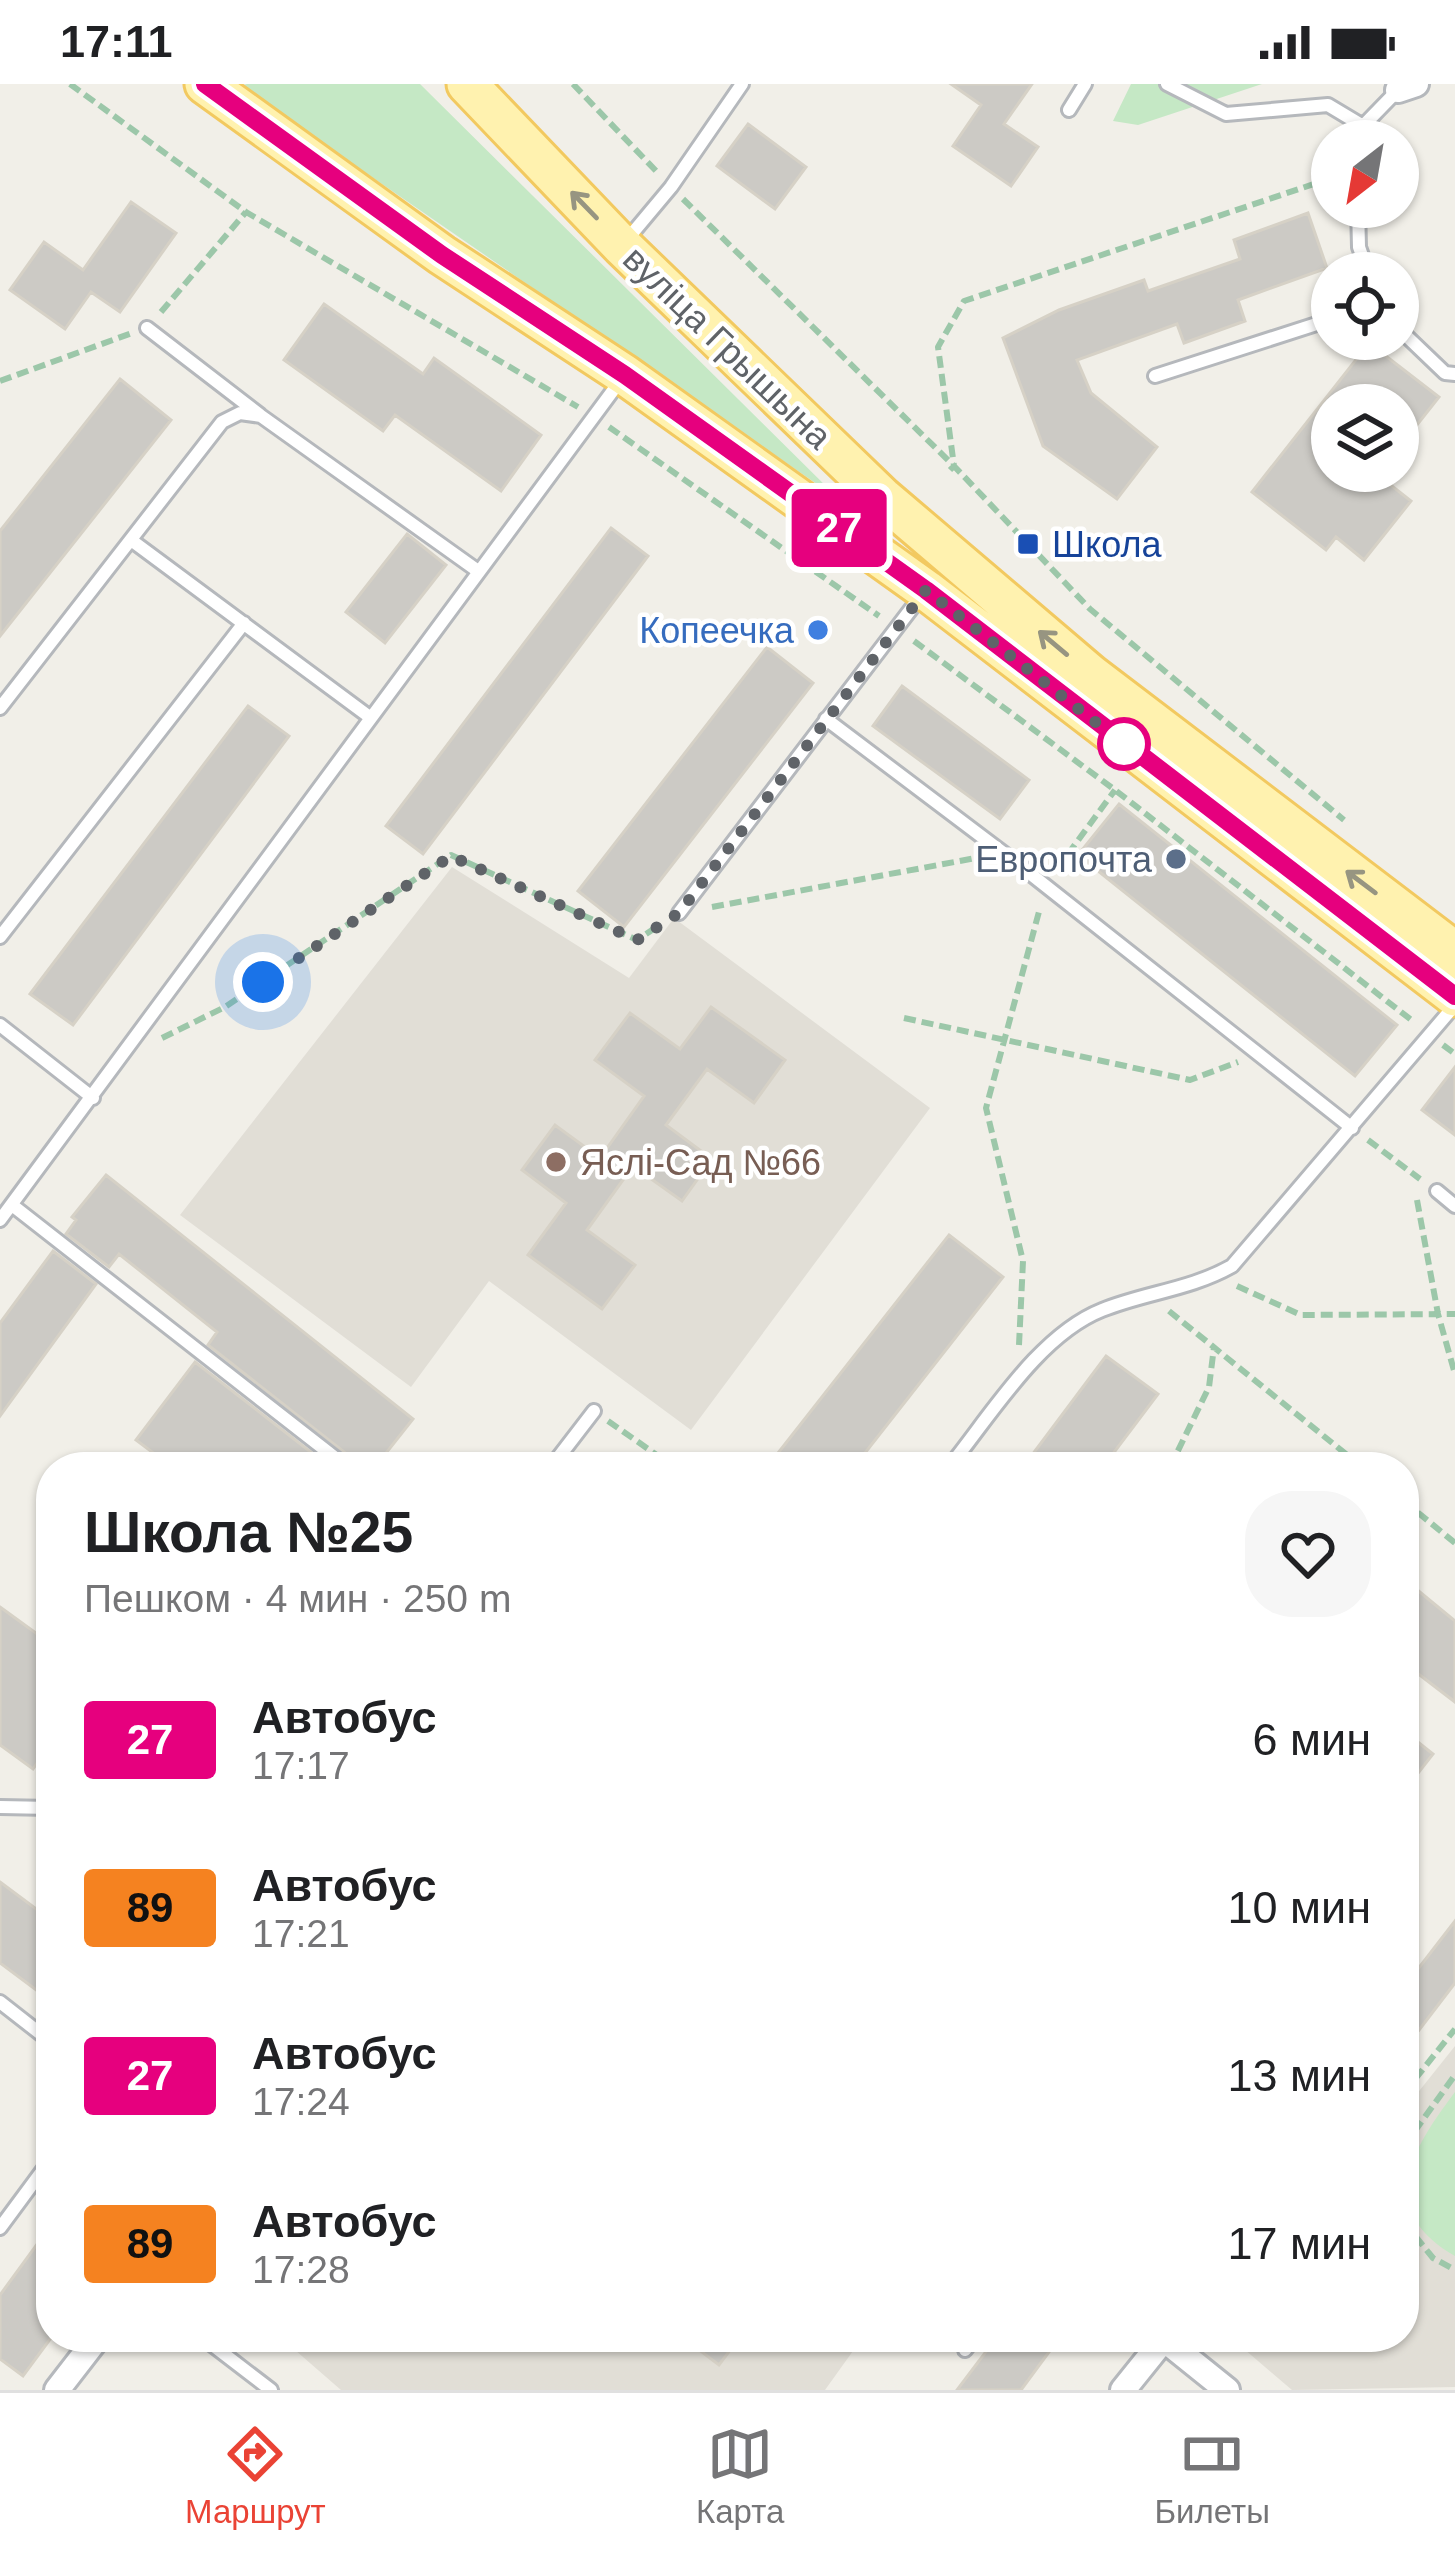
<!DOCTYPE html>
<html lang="ru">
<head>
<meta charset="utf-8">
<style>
	:root { --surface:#fff; --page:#f6f6f6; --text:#202124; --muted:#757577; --line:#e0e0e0; --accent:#ea4335 }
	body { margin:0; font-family:Helvetica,sans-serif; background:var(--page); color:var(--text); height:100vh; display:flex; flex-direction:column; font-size:45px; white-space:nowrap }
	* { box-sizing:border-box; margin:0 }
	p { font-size:39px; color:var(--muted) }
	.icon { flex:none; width:66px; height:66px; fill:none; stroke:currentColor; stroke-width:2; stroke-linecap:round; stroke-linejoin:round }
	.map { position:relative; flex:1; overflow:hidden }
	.drawer { position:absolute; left:36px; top:1368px; width:1383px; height:900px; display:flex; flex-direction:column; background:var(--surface); border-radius:48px; box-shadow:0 3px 9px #0004 }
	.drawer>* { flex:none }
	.badge { padding:0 24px; border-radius:9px; font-size:42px; line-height:78px }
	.needle { width:78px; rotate:211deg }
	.tools { position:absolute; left:1311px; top:36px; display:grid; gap:24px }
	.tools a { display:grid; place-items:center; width:108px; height:108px; border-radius:50%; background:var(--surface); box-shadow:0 3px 9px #0004; font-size:60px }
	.you { position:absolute; width:60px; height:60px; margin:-30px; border:9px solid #fff; border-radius:50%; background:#1a73e8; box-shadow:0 0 0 18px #1a73e833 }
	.map>.badge { position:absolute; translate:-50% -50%; box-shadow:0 0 0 6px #fff }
	.round { display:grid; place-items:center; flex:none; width:126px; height:126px; border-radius:48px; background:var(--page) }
	.summary { display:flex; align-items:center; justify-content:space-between; height:204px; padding:0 48px }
	h1 { font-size:57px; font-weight:800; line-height:90px }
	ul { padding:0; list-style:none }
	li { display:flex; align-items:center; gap:36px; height:168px; padding:0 48px }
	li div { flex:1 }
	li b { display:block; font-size:45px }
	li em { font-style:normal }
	li .badge { min-width:132px; font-weight:700; text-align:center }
	.status { display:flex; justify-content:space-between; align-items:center; height:84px; padding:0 60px; background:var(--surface); direction:ltr }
	.status svg { height:33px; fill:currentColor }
	.tabs { display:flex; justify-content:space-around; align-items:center; height:168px; border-top:3px solid var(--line); background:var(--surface); font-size:33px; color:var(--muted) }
	.tabs a { display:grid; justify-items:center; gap:6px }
	.tabs .selected { color:var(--accent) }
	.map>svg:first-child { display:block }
</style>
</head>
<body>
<div class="status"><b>17:11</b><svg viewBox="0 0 49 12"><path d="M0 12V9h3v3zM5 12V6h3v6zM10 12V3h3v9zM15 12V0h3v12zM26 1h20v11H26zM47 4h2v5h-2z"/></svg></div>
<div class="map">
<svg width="1455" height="2306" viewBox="0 0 1455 2306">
	<rect width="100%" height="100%" fill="#f1efe8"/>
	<path fill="#e1ded6" d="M 452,783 L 629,894 L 674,834 L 930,1024 L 691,1346 L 489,1197 L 411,1303 L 180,1131 Z
		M 1455,1962 L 1455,2303 L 1292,2306 L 1230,2253 L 1404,2253 L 1404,2026 Z
		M 280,2253 L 863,2253 L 825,2306 L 341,2306 Z"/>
	<path fill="#c5e8c5" d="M 247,0 L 420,0 L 840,416 L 240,2 Z
		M 1131,0 L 1262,0 L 1138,41 L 1113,37 Z
		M 1455,2008 L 1455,2172 C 1373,2125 1413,2064 1455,2008 Z"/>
	<path fill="#cccac5" stroke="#d6d1c6" stroke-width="3" d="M 951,0 L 1032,0 L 1004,40 L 1038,63 L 1011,102 L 953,62 L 981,21 Z
		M 748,40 L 806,83 L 775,125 L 717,82 Z
		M 131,118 L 176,149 L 120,228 L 91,208 L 65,245 L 10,206 L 44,158 L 83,186 Z
		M 1308,129 L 1327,184 L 1238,216 L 1245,237 L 1184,259 L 1177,240 L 1077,276 L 1091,309 L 1157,363 L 1117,415 L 1043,362 L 1003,254 L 1059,226 L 1144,196 L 1148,207 L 1240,175 L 1234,156 Z
		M 324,220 L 423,290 L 434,274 L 541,351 L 501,407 L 395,331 L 383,347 L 284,276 Z
		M 1369,259 L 1439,313 L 1398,365 L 1398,321 L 1332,321 L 1332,387 L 1373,387 L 1411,417 L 1364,476 L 1336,453 L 1326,466 L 1252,408 Z
		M 120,295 L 171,336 L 0,552 L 0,447 Z
		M 611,444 L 648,472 L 423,770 L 386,742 Z
		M 407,450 L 446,481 L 385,559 L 346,528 Z
		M 767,563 L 813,599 L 624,843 L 578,807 Z
		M 902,602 L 1029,696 L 1000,735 L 873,642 Z
		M 248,622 L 289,652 L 73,941 L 30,910 Z
		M 1119,720 L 1397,941 L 1355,992 L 1078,771 Z
		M 711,923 L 785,976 L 754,1019 L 707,985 L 666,1041 L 712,1075 L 682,1117 L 633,1082 L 587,1146 L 635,1181 L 602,1225 L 528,1171 L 566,1119 L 522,1086 L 555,1041 L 600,1074 L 644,1012 L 595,976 L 630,929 L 680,965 Z
		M 1455,983 L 1455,1051 L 1422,1026 Z
		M 106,1091 L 413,1335 L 375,1383 L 357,1383 L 353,1375 L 208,1261 L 217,1248 L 119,1170 L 109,1183 L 66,1150 L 76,1136 L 72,1133 Z
		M 949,1151 L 1003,1193 L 854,1383 L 767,1383 Z
		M 53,1167 L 96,1200 L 0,1332 L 0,1239 Z
		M 1106,1272 L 1158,1310 L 1103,1383 L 1023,1383 Z
		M 195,1278 L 330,1383 L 172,1383 L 136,1356 Z
		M 1404,1495 L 1455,1537 L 1455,1618 L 1404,1579 Z
		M 0,1523 L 51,1560 L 51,1660 L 33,1685 L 0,1661 Z
		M 1404,1647 L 1433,1670 L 1404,1707 Z
		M 0,1798 L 51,1836 L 51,1917 L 0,1879 Z
		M 1455,1837 L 1455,1899 L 1419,1946 L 1404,1934 L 1404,1903 Z
		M 51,2141 L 51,2254 L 23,2292 L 0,2275 L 0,2211 Z
		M 682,2253 L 740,2253 L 719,2281 Z
		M 997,2253 L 1029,2253 L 1049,2268 L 1021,2306 L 957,2306 Z"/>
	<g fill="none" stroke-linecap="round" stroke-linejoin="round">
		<g stroke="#b5b8bc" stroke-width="18">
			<path id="lane" d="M 1167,0 L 1226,30 L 1328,21 L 1363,42
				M 1069,26 L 1085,0
				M 1361,57 L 1363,42 L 1398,6
				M 1358,123 L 1359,163 L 1368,189
				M 625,158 L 671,103 L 742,0
				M 147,244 L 260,331
				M 1398,244 L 1445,289 L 1455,290
				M 1155,292 L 1332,235
				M 131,456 L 371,634
				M 0,624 L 222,338 L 240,329 L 261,332 L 478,487
				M 826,635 L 1018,780 L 1352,1044
				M 679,829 L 921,512
				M 0,853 L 244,539
				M 0,941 L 93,1014
				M 1437,1107 L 1455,1122
				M 12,1121 L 347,1383
				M 0,1136 L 620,297
				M 551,1383 L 594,1327
				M 949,1383 C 991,1331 1039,1251 1102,1226 C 1147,1208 1189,1206 1232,1182 L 1455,921
				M 0,1723 L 51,1724
				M 0,1918 L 51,1958
				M 0,2144 L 51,2075
				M 202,2253 L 271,2306
				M 965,2266 L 975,2253"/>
		</g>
		<g stroke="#b5b8bc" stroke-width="30">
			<path id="street" d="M 1398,6 L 1416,0
				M 1161,2253 L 1227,2306
				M 57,2306 L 98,2253
				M 1123,2306 L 1164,2255"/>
		</g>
		<g stroke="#f2c960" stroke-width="45">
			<path id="primary" d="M 205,0 L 442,171 L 625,291 L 926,506 L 1455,912
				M 467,0 L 622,162 L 882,413 L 1091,591 L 1455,868"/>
		</g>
		<path stroke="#9cc7a9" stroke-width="6" stroke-dasharray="12 6" stroke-linecap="butt" d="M 70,0 L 246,128 L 578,323
			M 573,0 L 657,88
			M 1332,94 L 964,217 L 938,263 L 954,382 L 1090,525 L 1344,736
			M 683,115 L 954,382 L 950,386
			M 161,228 L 246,128
			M 0,297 L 132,249
			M 609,343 L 879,532
			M 914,557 L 1115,706 L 1414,938
			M 1057,785 L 1115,706
			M 712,823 L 976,774
			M 904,934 L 1190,996 L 1238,978
			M 162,954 L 225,923 L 451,771 L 637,856 L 661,840
			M 1443,961 L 1455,970
			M 1368,1056 L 1420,1095
			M 1417,1116 L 1438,1230 L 1455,1290
			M 1237,1202 L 1301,1231 L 1455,1230
			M 1169,1227 L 1362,1383
			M 1019,1261 L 1023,1177 L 986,1024 L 1040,824
			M 608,1337 L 674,1383
			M 1170,1383 L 1209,1303 L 1214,1263
			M 1404,1417 L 1455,1459
			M 1404,2009 L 1455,1945
			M 1404,2062 L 1455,1991
			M 1404,2138 L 1433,2174 L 1455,2186"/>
		<use href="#lane" stroke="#fff" stroke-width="12"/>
		<use href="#street" stroke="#fff" stroke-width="24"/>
		<use href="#primary" stroke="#fff2af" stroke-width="39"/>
	</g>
	<defs><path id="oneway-shaft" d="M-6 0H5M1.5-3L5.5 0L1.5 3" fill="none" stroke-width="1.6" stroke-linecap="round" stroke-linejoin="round" transform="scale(3)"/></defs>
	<g stroke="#979581">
		<use href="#oneway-shaft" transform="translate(584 121) rotate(-134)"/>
		<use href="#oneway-shaft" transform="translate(1053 559) rotate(-140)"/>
		<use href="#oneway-shaft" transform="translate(1361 798) rotate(-143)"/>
	</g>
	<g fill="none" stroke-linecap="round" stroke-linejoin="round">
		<g stroke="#fff" stroke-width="27">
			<path id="line" d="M 205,0 L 442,171 L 625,291 L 926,506 L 1455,912"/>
		</g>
		<use href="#line" stroke="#e6007e" stroke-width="18"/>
		<path stroke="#5f6368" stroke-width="12" stroke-dasharray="0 21.6" d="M 263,898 L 451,772 L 637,856 L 679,829 L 926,506 L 1139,672 L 1124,660"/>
	</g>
	<rect fill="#1a4fb4" stroke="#fff" stroke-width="4.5" x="1016" y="448" width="24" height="24" rx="6"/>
	<circle fill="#3f7fe0" stroke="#fff" stroke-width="4.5" cx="818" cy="546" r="12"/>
	<circle fill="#fff" stroke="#e6007e" stroke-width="6" cx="1124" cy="660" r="24"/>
	<circle fill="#5c6f8a" stroke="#fff" stroke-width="4.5" cx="1176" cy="775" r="12"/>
	<circle fill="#8d6e63" stroke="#fff" stroke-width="4.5" cx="556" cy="1078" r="12"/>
	<g text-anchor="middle" stroke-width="9" stroke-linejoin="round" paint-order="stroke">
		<g font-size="36" fill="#5f6368" stroke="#fff">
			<text transform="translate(728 263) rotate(44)" y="13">вуліца Грышына</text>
		</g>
		<g font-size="36" fill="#164399" stroke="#fff" text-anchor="start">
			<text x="1052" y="473">Школа</text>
		</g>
		<g font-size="36" fill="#366cbe" stroke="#fff" text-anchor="end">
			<text x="794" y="559">Копеечка</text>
		</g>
		<g font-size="36" fill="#4e5e75" stroke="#fff" text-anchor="end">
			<text x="1152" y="788">Европочта</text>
		</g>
		<g font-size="36" fill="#785e54" stroke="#fff" text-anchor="start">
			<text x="580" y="1091">Яслі-Сад №66</text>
		</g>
	</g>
</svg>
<div class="tools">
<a><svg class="needle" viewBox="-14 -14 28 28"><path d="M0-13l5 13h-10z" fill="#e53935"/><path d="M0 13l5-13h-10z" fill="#757577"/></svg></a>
<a><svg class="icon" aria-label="locate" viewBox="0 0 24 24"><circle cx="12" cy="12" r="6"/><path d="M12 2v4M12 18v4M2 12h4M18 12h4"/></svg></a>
<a><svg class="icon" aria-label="layers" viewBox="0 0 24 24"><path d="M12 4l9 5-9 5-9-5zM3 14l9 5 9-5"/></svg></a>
</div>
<div class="you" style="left:263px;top:898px"></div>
<b class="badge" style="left:839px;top:444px;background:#e6007e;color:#fff">27</b>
<section class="drawer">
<div class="summary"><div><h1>Школа №25</h1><p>Пешком · 4 мин · 250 m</p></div><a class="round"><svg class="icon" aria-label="heart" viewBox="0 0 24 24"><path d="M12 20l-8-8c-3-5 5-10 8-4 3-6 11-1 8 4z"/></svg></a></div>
<ul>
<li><span class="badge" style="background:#e6007e;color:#fff">27</span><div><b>Автобус</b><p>17:17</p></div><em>6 мин</em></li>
<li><span class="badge" style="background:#f58220;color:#111">89</span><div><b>Автобус</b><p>17:21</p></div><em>10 мин</em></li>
<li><span class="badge" style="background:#e6007e;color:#fff">27</span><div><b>Автобус</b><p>17:24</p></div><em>13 мин</em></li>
<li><span class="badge" style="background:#f58220;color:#111">89</span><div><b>Автобус</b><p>17:28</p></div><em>17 мин</em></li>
</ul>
</section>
</div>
<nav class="tabs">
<a class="selected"><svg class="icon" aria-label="directions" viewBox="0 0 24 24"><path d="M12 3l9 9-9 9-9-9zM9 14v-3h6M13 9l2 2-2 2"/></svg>Маршрут</a>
<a><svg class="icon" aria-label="map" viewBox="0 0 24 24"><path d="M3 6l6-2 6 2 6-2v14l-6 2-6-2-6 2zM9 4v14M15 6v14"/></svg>Карта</a>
<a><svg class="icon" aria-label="tickets" viewBox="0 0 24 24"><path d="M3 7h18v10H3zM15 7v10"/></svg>Билеты</a>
</nav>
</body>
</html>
